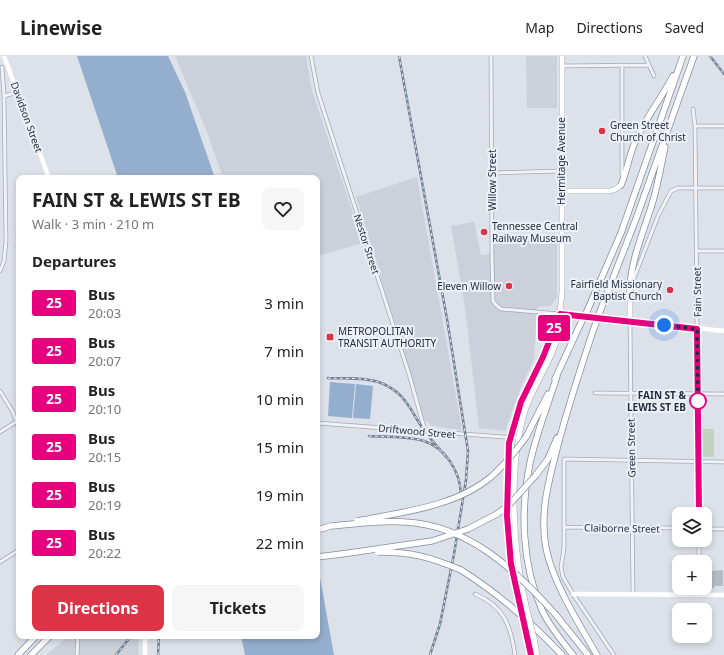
<!DOCTYPE html>
<html lang="en">
<head>
<meta charset="utf-8">
<style>
	:root { --surface:#fff; --page:#f6f6f6; --text:#222; --muted:#767676; --line:#e0e0e0; --accent:#dd3347 }
	body { margin:0; font-family:"Noto Sans",sans-serif; background:var(--page); color:var(--text); height:100vh; display:flex; flex-direction:column; font-size:15px; white-space:nowrap }
	* { box-sizing:border-box; margin:0 }
	p { font-size:13px; color:var(--muted) }
	.icon { flex:none; width:22px; height:22px; fill:none; stroke:currentColor; stroke-width:2; stroke-linecap:round; stroke-linejoin:round }
	.map { position:relative; flex:1; overflow:hidden }
	.sheet { position:absolute; left:16px; top:119px; width:304px; height:464px; display:flex; flex-direction:column; background:var(--surface); border-radius:8px; box-shadow:0 2px 6px #0003 }
	.sheet>* { flex:none }
	.badge { padding:0 8px; border-radius:3px; font-size:14px; line-height:26px }
	.buttons { position:absolute; left:672px; top:451px; display:grid; gap:8px }
	.buttons a { display:grid; place-items:center; width:40px; height:40px; border-radius:8px; background:var(--surface); box-shadow:0 2px 6px #0003; font-size:20px }
	.you { position:absolute; width:20px; height:20px; margin:-10px; border:3px solid #fff; border-radius:50%; background:#1a73e8; box-shadow:0 0 0 6px #1a73e833 }
	.map>.badge { position:absolute; translate:-50% -50%; box-shadow:0 0 0 2px #fff }
	h2 { padding:0 16px; font-size:15px; line-height:36px }
	.round { display:grid; place-items:center; flex:none; width:42px; height:42px; border-radius:8px; background:var(--page) }
	.summary { display:flex; align-items:center; justify-content:space-between; height:68px; padding:0 16px }
	h1 { font-size:19px; font-weight:700; line-height:30px }
	.action { display:flex; gap:8px; margin-top:auto; padding:8px 16px }
	.action a { flex:1; height:46px; border-radius:8px; background:var(--accent); color:#fff; font-size:16px; font-weight:700; line-height:46px; text-align:center }
	.action a+a { background:var(--page); color:var(--text) }
	ul { padding:0; list-style:none }
	li { display:flex; align-items:center; gap:12px; height:48px; padding:0 16px }
	li div { flex:1 }
	li b { display:block; font-size:15px }
	li em { font-style:normal }
	li .badge { min-width:44px; font-weight:700; text-align:center }
	header { display:flex; align-items:center; gap:24px; box-sizing:border-box; height:56px; padding:0 20px; background:var(--surface); border-bottom:1px solid var(--line) }
	header strong { font-size:19px }
	nav { display:flex; gap:22px; margin-inline-start:auto; font-size:14px }
	.map>svg:first-child { display:block }
</style>
</head>
<body>
<header>
<strong>Linewise</strong>
<nav><a>Map</a><a>Directions</a><a>Saved</a></nav>
</header>
<div class="map">
<svg width="724" height="599" viewBox="0 0 724 599">
	<rect width="100%" height="100%" fill="#dde1e9"/>
	<path fill="#cbd0db" d="M 175,0 L 306,0 L 312,35 L 363,187 L 317,200 L 317,122 L 223,122 L 207,76 Z
		M 526,0 L 557,0 L 557,52 L 527,52 Z
		M 417,121 L 462,374 L 432,370 L 424,363 L 356,141 Z
		M 474,166 L 481,199 L 494,198 L 494,178 L 523,179 L 528,184 L 557,184 L 557,242 L 550,250 L 537,251 L 534,303 L 521,331 L 505,375 L 479,372 L 465,251 L 451,170 Z
		M 69,580 L 139,580 L 138,599 L 46,599 Z"/>
	<path fill="#c2d4bd" d="M 702,373 L 714,373 L 714,401 L 702,401 Z"/>
	<path fill="#94aecd" d="M 77,0 L 168,0 L 185,36 L 215,122 L 118,122 Z
		M 330,326 L 355,328 L 352,362 L 328,360 Z
		M 356,328 L 373,330 L 370,363 L 353,362 Z
		M 317,505 L 334,599 L 245,599 L 241,580 L 317,580 Z"/>
	<path fill="#b4bac6" d="M 723,514 L 723,530 L 714,530 L 714,532 L 705,534 L 705,522 L 710,522 L 710,515 Z"/>
	<g fill="none" stroke-linecap="round" stroke-linejoin="round">
		<g stroke="#a2a8b3" stroke-width="4.5">
			<path id="street" d="M 311,0 L 318,37 L 409,318 L 425,375
				M 491,0 L 492,202 L 493,245 L 496,249 L 501,253 L 560,258
				M 645,0 L 654,20
				M 622,9 L 622,119
				M 561,10 L 649,9
				M 4,40 L 18,36
				M 693,53 L 695,70
				M 492,117 L 561,115
				M 696,195 L 724,195
				M 0,215 L 4,205 L 6,185 L 4,40 L 2,11
				M 634,222 L 658,160 L 671,135 L 678,132 L 724,132
				M 630,265 L 633,538
				M 0,335 L 13,356 L 19,373
				M 595,337 L 724,338
				M 317,367 L 518,382
				M 0,376 L 19,364
				M 699,458 L 695,70 L 724,70
				M 565,471 L 679,472
				M 705,473 L 724,473
				M 699,484 L 699,506
				M 0,506 L 19,494
				M 700,532 L 700,539
				M 475,538 C 504,550 511,570 515,599
				M 77,599 L 78,580
				M 614,599 L 573,538 L 563,521 L 561,511 L 564,492 L 564,403 L 724,406"/>
		</g>
		<g stroke="#9ba5b6" stroke-width="6">
			<path id="primary" d="M 561,135 L 610,135 L 616,133 L 621,129
				M 560,258 L 630,265 L 630,236
				M 519,547 L 511,508 L 507,460 L 509,387 L 521,346 L 543,301 L 560,259
				M 527,554 C 513,497 508,416 524,358 C 533,328 557,299 560,268 C 561,265 560,261 560,258 C 560,250 562,242 562,234 L 562,0
				M 525,575 L 531,599
				M 534,582 L 537,599"/>
		</g>
		<g stroke="#838ea1" stroke-width="7">
			<path id="highway" d="M 621,129 C 628,113 629,97 637,82 C 647,60 662,41 673,20
				M 630,236 C 630,205 644,175 653,145 C 658,128 661,109 665,91
				M 588,253 L 621,177 L 683,0
				M 601,253 L 636,163 L 694,0
				M 593,275 C 581,311 569,348 559,385 C 550,420 539,456 546,492 C 553,527 579,568 597,599
				M 557,320 C 548,349 536,378 530,407 C 520,455 522,509 542,554 C 549,570 562,585 573,599
				M 555,323 L 579,271
				M 526,381 L 548,338
				M 536,419 L 548,403 L 557,382
				M 468,473 L 497,458
				M 317,474 L 331,470
				M 317,501 L 342,498
				M 461,514 C 499,538 531,566 562,599
				M 556,559 L 588,599
				M 18,599 L 36,580
				M 31,599 L 50,580"/>
		</g>
		<use href="#street" stroke="#f0f2f7" stroke-width="3"/>
		<path stroke="#fff" stroke-width="4.5" d="M 4,0 L 49,122
			M 630,265 L 724,275
			M 573,538 L 724,539
			M 145,580 L 145,599"/>
		<use href="#primary" stroke="#fff" stroke-width="5"/>
		<use href="#highway" stroke="#fff" stroke-width="5.5"/>
		<g stroke="#758094" stroke-width="2.5">
			<path id="rail" d="M 399,0 L 447,263 L 468,395 L 466,424 L 454,498 L 440,568 L 430,599
				M 710,0 L 724,18
				M 328,322 C 345,323 365,321 381,327 C 407,337 411,357 426,377 C 432,385 440,393 446,401
				M 369,380 C 386,381 407,380 424,385 C 446,392 460,416 461,438
				M 116,599 L 131,580
				M 158,599 L 159,580"/>
		</g>
		<use href="#rail" stroke="#edf0f6" stroke-width="1" stroke-dasharray="3" stroke-linecap="butt"/>
		<g stroke="#9ba5b6" stroke-width="6" stroke-linecap="butt">
			<path id="primary-bridge" d="M 519,547 L 525,575
				M 527,554 L 534,582"/>
		</g>
		<g stroke="#838ea1" stroke-width="7" stroke-linecap="butt">
			<path id="highway-bridge" d="M 579,271 L 588,253
				M 593,275 L 601,253
				M 497,458 L 510,448 L 536,419
				M 357,465 C 402,456 456,451 492,420 C 505,408 516,395 526,381
				M 331,470 C 356,468 380,464 405,466 C 468,469 516,514 556,559
				M 378,496 C 412,496 430,501 461,514
				M 342,498 L 432,485 L 468,473"/>
		</g>
		<use href="#primary-bridge" stroke="#fff" stroke-width="5"/>
		<use href="#highway-bridge" stroke="#fff" stroke-width="5.5"/>
	</g>
	<g fill="none" stroke-linecap="round" stroke-linejoin="round">
		<g stroke="#fff" stroke-width="9">
			<path id="line" d="M 531,599 L 511,508 L 507,460 L 509,387 L 521,346 L 543,301 L 560,258 L 697,273 L 699,458"/>
		</g>
		<use href="#line" stroke="#e6007e" stroke-width="6"/>
		<path stroke="#252e41" stroke-width="4" stroke-dasharray="0 7.2" d="M 664,269 L 697,273 L 698,349 L 698,345"/>
	</g>
	<g fill="#dd3347" stroke="#edf0f6" stroke-width="1.5">
		<circle cx="602" cy="75" r="4"/>
		<circle cx="484" cy="176" r="4"/>
		<circle cx="509" cy="230" r="4"/>
		<circle cx="670" cy="234" r="4"/>
		<rect x="326" y="277" width="8" height="8" rx="2"/>
	</g>
	<circle fill="#fff" stroke="#e6007e" stroke-width="2" cx="698" cy="345" r="8"/>
	<g text-anchor="middle" stroke-width="4" stroke-linejoin="round" paint-order="stroke">
		<g font-size="10" fill="#252e41" stroke="#edf0f6">
			<text transform="translate(27 61) rotate(70)" y="4">Davidson Street</text>
			<text transform="translate(561 105) rotate(-90)" y="4">Hermitage Avenue</text>
			<text transform="translate(492 124) rotate(-90)" y="4">Willow Street</text>
			<text transform="translate(367 188) rotate(72)" y="4">Nestor Street</text>
			<text transform="translate(697 236) rotate(-91)" y="4">Fain Street</text>
			<text transform="translate(417 375) rotate(5)" y="4">Driftwood Street</text>
			<text transform="translate(631 392) rotate(-91)" y="4">Green Street</text>
			<text transform="translate(622 472) rotate(1)" y="4">Claiborne Street</text>
		</g>
		<g font-size="10" fill="#252e41" stroke="#edf0f6" text-anchor="start">
			<text x="610" y="73">Green Street<tspan x="610" dy="12">Church of Christ</tspan></text>
			<text x="492" y="174">Tennessee Central<tspan x="492" dy="12">Railway Museum</tspan></text>
			<text x="662" y="232" text-anchor="end">Fairfield Missionary<tspan x="662" dy="12">Baptist Church</tspan></text>
			<text x="501" y="234" text-anchor="end">Eleven Willow</text>
			<text x="338" y="279">METROPOLITAN<tspan x="338" dy="12">TRANSIT AUTHORITY</tspan></text>
		</g>
		<g font-size="10" font-weight="bold" fill="#252e41" stroke="#edf0f6" text-anchor="end">
			<text x="686" y="343">FAIN ST &amp;<tspan x="686" dy="12">LEWIS ST EB</tspan></text>
		</g>
	</g>
</svg>
<div class="buttons">
<a><svg class="icon" aria-label="layers" viewBox="0 0 24 24"><path d="M12 4l9 5-9 5-9-5zM3 14l9 5 9-5"/></svg></a>
<a>+</a>
<a>−</a>
</div>
<div class="you" style="left:664px;top:269px"></div>
<b class="badge" style="left:554px;top:272px;background:#e6007e;color:#fff">25</b>
<section class="sheet">
<div class="summary"><div><h1>FAIN ST &amp; LEWIS ST EB</h1><p>Walk · 3 min · 210 m</p></div><a class="round"><svg class="icon" aria-label="heart" viewBox="0 0 24 24"><path d="M12 20l-8-8c-3-5 5-10 8-4 3-6 11-1 8 4z"/></svg></a></div>
<h2>Departures</h2>
<ul>
<li><span class="badge" style="background:#e6007e;color:#fff">25</span><div><b>Bus</b><p>20:03</p></div><em>3 min</em></li>
<li><span class="badge" style="background:#e6007e;color:#fff">25</span><div><b>Bus</b><p>20:07</p></div><em>7 min</em></li>
<li><span class="badge" style="background:#e6007e;color:#fff">25</span><div><b>Bus</b><p>20:10</p></div><em>10 min</em></li>
<li><span class="badge" style="background:#e6007e;color:#fff">25</span><div><b>Bus</b><p>20:15</p></div><em>15 min</em></li>
<li><span class="badge" style="background:#e6007e;color:#fff">25</span><div><b>Bus</b><p>20:19</p></div><em>19 min</em></li>
<li><span class="badge" style="background:#e6007e;color:#fff">25</span><div><b>Bus</b><p>20:22</p></div><em>22 min</em></li>
</ul>
<div class="action"><a>Directions</a><a>Tickets</a></div>
</section>
</div>
</body>
</html>
